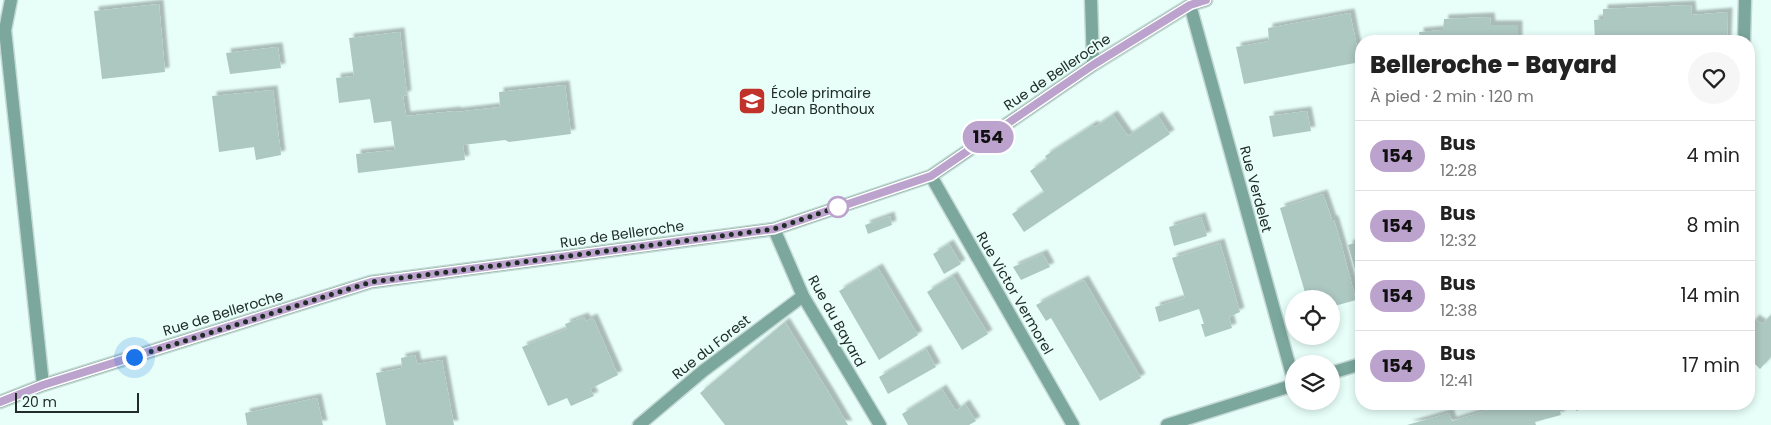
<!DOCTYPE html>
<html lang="fr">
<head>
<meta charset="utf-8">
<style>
	:root { --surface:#fff; --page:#f6f6f6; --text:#222; --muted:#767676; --line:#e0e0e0 }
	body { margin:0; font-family:Poppins,sans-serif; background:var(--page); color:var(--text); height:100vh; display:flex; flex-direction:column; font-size:19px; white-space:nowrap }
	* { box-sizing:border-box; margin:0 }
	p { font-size:16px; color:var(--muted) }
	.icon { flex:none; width:28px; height:28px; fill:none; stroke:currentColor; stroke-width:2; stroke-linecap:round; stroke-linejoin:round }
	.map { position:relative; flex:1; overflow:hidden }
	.sheet { position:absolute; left:1355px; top:35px; width:400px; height:375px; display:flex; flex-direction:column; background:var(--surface); border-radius:20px; box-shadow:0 2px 8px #0003 }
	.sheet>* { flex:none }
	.badge { padding:0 10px; border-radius:16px; font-size:18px; line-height:32px }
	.fabs { position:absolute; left:1285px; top:290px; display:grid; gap:10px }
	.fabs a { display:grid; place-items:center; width:55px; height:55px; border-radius:50%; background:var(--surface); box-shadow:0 2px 8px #0003; font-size:25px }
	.scale { position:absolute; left:15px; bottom:12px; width:124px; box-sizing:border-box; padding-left:5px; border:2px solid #212c29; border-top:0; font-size:14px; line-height:18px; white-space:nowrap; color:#212c29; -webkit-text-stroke:4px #e8fff9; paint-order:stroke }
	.you { position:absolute; width:25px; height:25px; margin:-12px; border:4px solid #fff; border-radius:50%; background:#1a73e8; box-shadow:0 0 0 8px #1a73e833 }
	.map>.badge { position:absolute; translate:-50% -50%; box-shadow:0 0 0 2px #fff }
	.round { display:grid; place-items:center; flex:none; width:52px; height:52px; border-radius:26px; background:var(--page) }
	.summary { display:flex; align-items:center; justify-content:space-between; height:85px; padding:0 15px }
	h1 { font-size:24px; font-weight:800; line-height:38px }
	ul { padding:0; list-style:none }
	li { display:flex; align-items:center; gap:15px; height:70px; padding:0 15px; border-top:1px solid var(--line) }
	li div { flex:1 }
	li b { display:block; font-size:19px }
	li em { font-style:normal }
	li .badge { min-width:55px; font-weight:700; text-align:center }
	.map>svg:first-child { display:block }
</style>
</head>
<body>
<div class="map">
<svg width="1771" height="425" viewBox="0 0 1771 425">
	<defs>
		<filter id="shadow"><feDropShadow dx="4.5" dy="-4.5" stdDeviation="1" flood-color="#0004"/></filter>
	</defs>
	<rect width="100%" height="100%" fill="#e8fff9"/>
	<path fill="#adc8c1" filter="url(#shadow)" d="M 159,4 L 165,72 L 102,79 L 94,11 Z
		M 1691,5 L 1692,15 L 1728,12 L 1727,41 L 1595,41 L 1594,20 L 1603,19 L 1603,9 Z
		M 1350,13 L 1360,62 L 1244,84 L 1236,47 L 1269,41 L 1268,28 Z
		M 1490,17 L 1491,25 L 1518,25 L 1518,41 L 1420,41 L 1419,32 L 1443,30 L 1444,19 Z
		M 400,32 L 407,95 L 403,96 L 406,116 L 456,111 L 457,112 L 500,107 L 499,92 L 565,85 L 571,134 L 509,142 L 505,140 L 463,145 L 465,160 L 358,173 L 356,154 L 395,150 L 391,121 L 374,123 L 370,99 L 339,103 L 336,78 L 354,76 L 349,38 Z
		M 278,47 L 281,68 L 230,74 L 226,53 Z
		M 273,90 L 281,155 L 256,160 L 254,147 L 219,152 L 212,96 Z
		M 1307,111 L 1311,131 L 1273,137 L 1269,116 Z
		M 1113,115 L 1128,136 L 1158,116 L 1170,134 L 1024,232 L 1012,214 L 1044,192 L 1030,171 L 1047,159 L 1045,156 L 1093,125 L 1095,127 Z
		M 1323,194 L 1332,220 L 1334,220 L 1342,247 L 1356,300 L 1331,307 L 1331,299 L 1307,299 L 1280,208 Z
		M 890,216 L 892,225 L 868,234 L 865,225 Z
		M 1201,217 L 1207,236 L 1174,246 L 1169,227 Z
		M 1361,241 L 1361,279 L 1358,280 L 1348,245 Z
		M 1220,243 L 1240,312 L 1229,317 L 1232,328 L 1205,337 L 1201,324 L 1204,324 L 1199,309 L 1159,322 L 1155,307 L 1185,298 L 1172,258 Z
		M 949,244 L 961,264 L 944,274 L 933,254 Z
		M 1043,254 L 1050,267 L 1021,280 L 1013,267 Z
		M 878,268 L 918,335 L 879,360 L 839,291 Z
		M 953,276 L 988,334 L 962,350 L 927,292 Z
		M 1084,280 L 1141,378 L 1100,401 L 1051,318 L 1046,321 L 1036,305 Z
		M 1771,315 L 1771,357 L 1760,369 L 1749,358 L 1749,326 L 1755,319 L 1762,324 Z
		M 584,317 L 586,321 L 593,318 L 618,375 L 590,389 L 594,396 L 571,406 L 567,398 L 548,406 L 522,347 L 567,329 L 565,324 Z
		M 785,322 L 829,393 L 848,425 L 725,425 L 700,393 Z
		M 926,349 L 936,367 L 888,394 L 879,377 Z
		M 415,355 L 417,364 L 442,360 L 454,425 L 386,425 L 376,373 L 402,368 L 401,358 Z
		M 942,389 L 956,411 L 965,404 L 976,421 L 969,425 L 908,425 L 902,414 Z
		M 317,398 L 323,425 L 247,425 L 245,413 Z
		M 1504,404 L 1558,404 L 1561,415 L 1535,422 L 1536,425 L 1407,425 L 1449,413 L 1452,421 L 1505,405 Z
		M 1574,404 L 1598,404 L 1576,411 Z"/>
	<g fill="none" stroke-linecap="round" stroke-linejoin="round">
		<g stroke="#c4d9d4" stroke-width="15">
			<path id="minor" d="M 11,0 L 5,30 L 43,385
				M 1091,0 L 1093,65
				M 1190,5 L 1294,382
				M 1744,41 L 1745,0
				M 931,176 L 1073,425
				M 774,229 L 803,296 L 880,425
				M 1331,373 L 1361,364
				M 0,402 L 43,385 L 371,282 L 774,229 L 931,176 L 1093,65 L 1190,5 L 1206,0
				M 639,425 L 703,371 L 803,296
				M 1167,425 L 1294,385"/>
		</g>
		<use href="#minor" stroke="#7ba79d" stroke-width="12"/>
	</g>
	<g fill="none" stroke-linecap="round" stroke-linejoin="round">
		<g stroke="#fff" stroke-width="11">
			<path id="line" d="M 0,402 L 43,385 L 371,282 L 774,229 L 931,176 L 1093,65 L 1190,5 L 1206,0"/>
		</g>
		<use href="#line" stroke="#bca3ce" stroke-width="8"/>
		<path stroke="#212c29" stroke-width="5" stroke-dasharray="0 9" d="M 134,357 L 371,282 L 774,229 L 838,207"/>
	</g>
	<defs>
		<g id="school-square" transform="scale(1.4375)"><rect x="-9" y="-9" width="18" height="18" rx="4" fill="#c0322a" stroke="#e8fff9"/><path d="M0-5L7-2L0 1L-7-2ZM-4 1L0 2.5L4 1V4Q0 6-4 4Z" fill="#fff"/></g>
	</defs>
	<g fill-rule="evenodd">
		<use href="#school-square" x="752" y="101"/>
	</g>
	<circle fill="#fff" stroke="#bca3ce" stroke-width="2.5" cx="838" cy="207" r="10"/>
	<g text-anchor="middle" stroke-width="4" stroke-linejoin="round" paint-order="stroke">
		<g font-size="14" fill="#212c29" stroke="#e8fff9">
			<text transform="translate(1057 72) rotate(-34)" y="5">Rue de Belleroche</text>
			<text transform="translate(1256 189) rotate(75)" y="5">Rue Verdelet</text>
			<text transform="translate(622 234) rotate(-8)" y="5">Rue de Belleroche</text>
			<text transform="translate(1015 293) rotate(60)" y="5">Rue Victor Vermorel</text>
			<text transform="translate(223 313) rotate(-17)" y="5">Rue de Belleroche</text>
			<text transform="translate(837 321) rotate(61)" y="5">Rue du Bayard</text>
			<text transform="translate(711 347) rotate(-38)" y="5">Rue du Forest</text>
		</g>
		<g font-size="14" fill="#212c29" stroke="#e8fff9" text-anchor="start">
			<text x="771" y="98">École primaire<tspan x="771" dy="16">Jean Bonthoux</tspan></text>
		</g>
	</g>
</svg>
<div class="fabs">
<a><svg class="icon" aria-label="locate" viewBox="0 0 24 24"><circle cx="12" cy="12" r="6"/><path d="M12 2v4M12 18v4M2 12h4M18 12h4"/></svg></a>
<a><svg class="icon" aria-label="layers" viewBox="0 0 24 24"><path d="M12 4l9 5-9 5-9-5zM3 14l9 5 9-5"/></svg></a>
</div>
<div class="scale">20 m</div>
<div class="you" style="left:134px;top:357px"></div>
<b class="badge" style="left:988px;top:137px;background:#bca3ce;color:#111">154</b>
<section class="sheet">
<div class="summary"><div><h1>Belleroche - Bayard</h1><p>À pied · 2 min · 120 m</p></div><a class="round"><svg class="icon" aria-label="heart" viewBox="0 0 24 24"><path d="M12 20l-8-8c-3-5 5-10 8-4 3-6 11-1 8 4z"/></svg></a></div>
<ul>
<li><span class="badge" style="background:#bca3ce;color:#111">154</span><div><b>Bus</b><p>12:28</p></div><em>4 min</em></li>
<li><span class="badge" style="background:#bca3ce;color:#111">154</span><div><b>Bus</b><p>12:32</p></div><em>8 min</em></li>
<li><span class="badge" style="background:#bca3ce;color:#111">154</span><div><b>Bus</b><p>12:38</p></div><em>14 min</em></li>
<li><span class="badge" style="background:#bca3ce;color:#111">154</span><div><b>Bus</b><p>12:41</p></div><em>17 min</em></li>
</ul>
</section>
</div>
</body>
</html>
